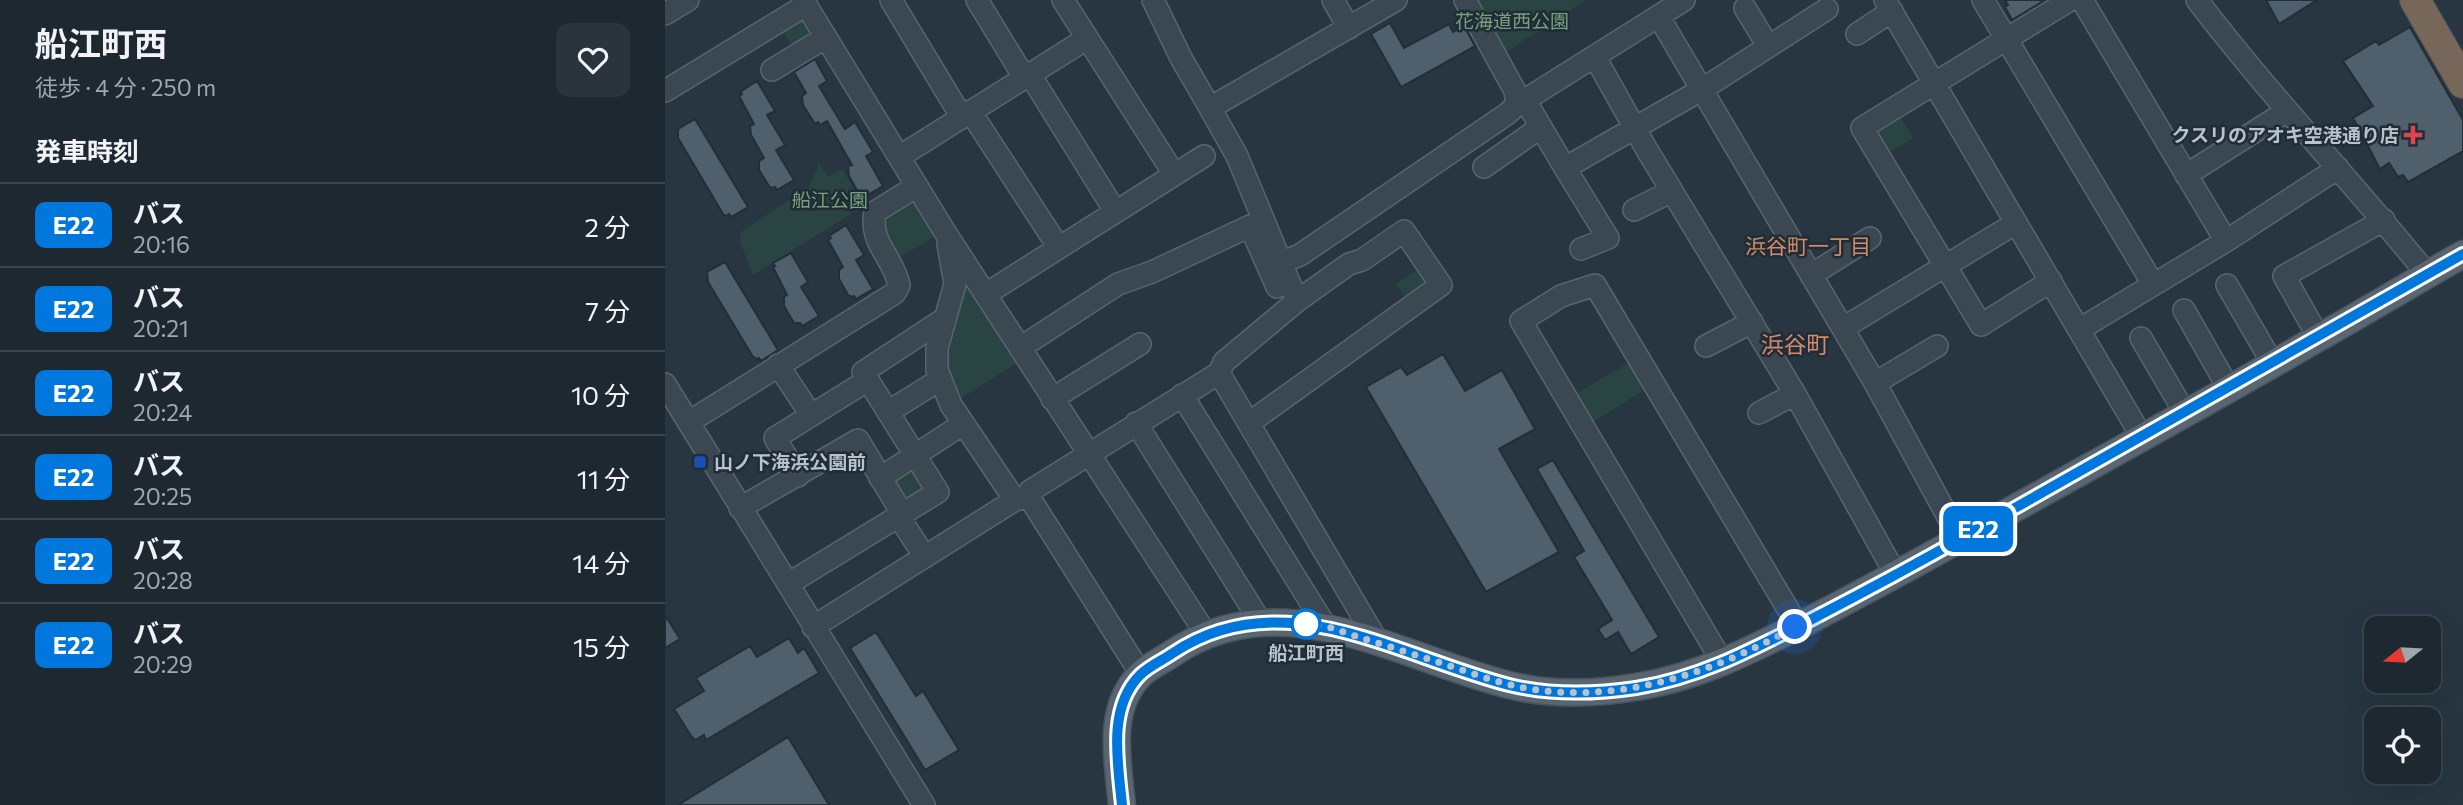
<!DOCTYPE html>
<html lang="ja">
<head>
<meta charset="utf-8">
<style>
	:root { --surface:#1d2831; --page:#2a343d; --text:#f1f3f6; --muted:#a0a6ab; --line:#3b444d }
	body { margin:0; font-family:Commissioner,"Noto Sans JP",sans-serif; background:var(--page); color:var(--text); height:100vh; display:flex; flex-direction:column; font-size:26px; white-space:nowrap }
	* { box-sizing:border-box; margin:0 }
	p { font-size:23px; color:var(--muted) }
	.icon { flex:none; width:38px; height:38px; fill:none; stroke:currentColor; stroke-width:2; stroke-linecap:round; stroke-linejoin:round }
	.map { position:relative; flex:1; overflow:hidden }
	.panel { display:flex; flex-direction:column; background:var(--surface); width:665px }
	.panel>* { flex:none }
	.badge { padding:0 14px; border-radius:10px; font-size:24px; line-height:46px }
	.needle { width:46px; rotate:252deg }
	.fabs { position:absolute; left:1699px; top:616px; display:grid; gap:14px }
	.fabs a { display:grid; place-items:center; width:77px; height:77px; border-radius:14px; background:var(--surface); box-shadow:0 7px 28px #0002,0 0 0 2px var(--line); font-size:35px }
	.you { position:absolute; width:35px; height:35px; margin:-18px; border:5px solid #fff; border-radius:50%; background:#1a73e8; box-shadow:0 0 0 10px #1a73e833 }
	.map>.badge { position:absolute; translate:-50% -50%; box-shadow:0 0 0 4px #fff }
	h2 { padding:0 35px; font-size:26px; line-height:63px }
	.round { display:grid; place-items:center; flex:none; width:74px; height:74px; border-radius:14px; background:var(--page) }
	.headline { display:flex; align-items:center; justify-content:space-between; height:119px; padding:0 35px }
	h1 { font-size:33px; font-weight:700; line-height:52px }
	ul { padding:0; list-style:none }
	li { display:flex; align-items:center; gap:21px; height:84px; padding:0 35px; border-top:2px solid var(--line) }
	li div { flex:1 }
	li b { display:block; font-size:26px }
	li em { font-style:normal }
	li .badge { min-width:77px; font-weight:700; text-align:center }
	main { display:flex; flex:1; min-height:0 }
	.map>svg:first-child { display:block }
</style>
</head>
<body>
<main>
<section class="panel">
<div class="headline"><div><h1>船江町西</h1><p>徒歩 · 4 分 · 250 m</p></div><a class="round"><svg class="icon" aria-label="heart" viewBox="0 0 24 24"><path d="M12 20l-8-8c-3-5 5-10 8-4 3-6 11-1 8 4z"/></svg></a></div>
<h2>発車時刻</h2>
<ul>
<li><span class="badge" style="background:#07d;color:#fff">E22</span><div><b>バス</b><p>20:16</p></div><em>2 分</em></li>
<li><span class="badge" style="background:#07d;color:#fff">E22</span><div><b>バス</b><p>20:21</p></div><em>7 分</em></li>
<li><span class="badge" style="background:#07d;color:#fff">E22</span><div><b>バス</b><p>20:24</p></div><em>10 分</em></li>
<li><span class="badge" style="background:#07d;color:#fff">E22</span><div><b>バス</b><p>20:25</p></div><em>11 分</em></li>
<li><span class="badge" style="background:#07d;color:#fff">E22</span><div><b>バス</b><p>20:28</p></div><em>14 分</em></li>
<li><span class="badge" style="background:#07d;color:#fff">E22</span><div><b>バス</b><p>20:29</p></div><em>15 分</em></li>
</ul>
</section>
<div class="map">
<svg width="1798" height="805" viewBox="0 0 1798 805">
	<rect width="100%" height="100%" fill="#273641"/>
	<path fill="#2a4443" d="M 812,0 L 921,0 L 840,53 Z
		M 138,19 L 150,38 L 129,50 L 116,28 Z
		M 1232,111 L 1248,138 L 1218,156 L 1202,130 Z
		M 154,163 L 163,177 L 177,169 L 199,206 L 88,275 L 75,242 L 76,232 L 144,187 Z
		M 242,201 L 252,205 L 270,236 L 232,259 L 213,222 Z
		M 291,262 L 355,361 L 292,401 L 279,368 Z
		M 759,265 L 772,284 L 744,303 L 731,284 Z
		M 973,357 L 989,384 L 918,428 L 902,399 Z
		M 250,455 L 273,492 L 238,515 L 215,478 Z"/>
	<path fill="#505f6c" stroke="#222e38" stroke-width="2" d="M 1340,0 L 1380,0 L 1347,20 L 1340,7 L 1343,5 Z
		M 1601,0 L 1652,0 L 1614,24 Z
		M 725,23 L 739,48 L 784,24 L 788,32 L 799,26 L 810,46 L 736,87 L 706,34 Z
		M 1745,27 L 1798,120 L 1798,151 L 1743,182 L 1738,175 L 1733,177 L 1724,163 L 1715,169 L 1688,118 L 1708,106 L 1678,61 L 1711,41 L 1714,45 Z
		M 150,59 L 162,81 L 154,86 L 180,129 L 190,122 L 208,152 L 201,156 L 218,186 L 201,196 L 199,193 L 197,194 L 193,192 L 184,176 L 183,166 L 187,165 L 162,121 L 155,125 L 153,122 L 150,124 L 138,105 L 137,96 L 141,93 L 129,72 Z
		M 92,81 L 110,111 L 102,115 L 120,145 L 111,150 L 129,180 L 112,190 L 110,187 L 107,188 L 104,186 L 94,170 L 94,161 L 99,158 L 86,135 L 85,126 L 89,124 L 74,96 L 77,94 L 75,92 Z
		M 30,119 L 83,207 L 66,217 L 64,214 L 61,216 L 58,214 L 13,138 L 13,129 Z
		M 181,225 L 199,255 L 191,260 L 208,289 L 191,299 L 189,296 L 187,297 L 183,295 L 174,279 L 174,270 L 178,267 L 163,240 L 166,238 L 164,236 Z
		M 126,253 L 143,282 L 136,287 L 154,316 L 137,326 L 135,323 L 129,323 L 119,306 L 119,297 L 122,295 L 108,267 L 110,266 L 108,263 Z
		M 60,262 L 113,350 L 96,361 L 94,358 L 92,359 L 88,357 L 43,282 L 42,272 Z
		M 778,354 L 800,391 L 837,370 L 870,429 L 834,449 L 894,552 L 821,592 L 701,387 L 736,367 L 742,375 Z
		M 888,460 L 994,637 L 966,654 L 953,632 L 940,640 L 933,629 L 947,620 L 909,557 L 919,551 L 872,469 Z
		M 0,615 L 15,639 L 0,648 Z
		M 211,632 L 251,696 L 258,691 L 294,750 L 260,770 L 185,648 Z
		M 124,638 L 133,653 L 139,648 L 154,673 L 41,740 L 39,735 L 30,740 L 26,736 L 9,709 L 39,691 L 31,678 L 85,646 L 92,657 Z
		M 123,737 L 164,805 L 13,805 Z"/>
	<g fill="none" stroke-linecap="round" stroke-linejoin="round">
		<g stroke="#59656e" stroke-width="24">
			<path id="minor" d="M 138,0 L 280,232 L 541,634
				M 226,0 L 296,116
				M 312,0 L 359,77
				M 398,0 L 509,174
				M 488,0 L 516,58 L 545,108
				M 668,0 L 684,28
				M 1220,0 L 1477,437
				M 1318,0 L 1488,284
				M 1417,0 L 1561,241
				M 1532,0 C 1604,95 1687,181 1762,274
				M 1080,8 L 1103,46
				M 0,14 L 23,0
				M 994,17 L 1210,383 L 1295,539
				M 1192,34 L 1227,11
				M 930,57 L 982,150 L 1130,394 L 1231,575
				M 107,70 L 161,37
				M 364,73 L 450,211
				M 0,91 L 141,5
				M 860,100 L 900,168 L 1036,90 L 1162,9
				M 852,105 L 1019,0
				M 305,111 L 394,248
				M 234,157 L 421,39
				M 819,167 L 876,127
				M 900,168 L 943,238 L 916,249
				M 1521,175 L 1622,111
				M 969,210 L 1007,191
				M 283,244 L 290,284 L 272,348 L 272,370 L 286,405 L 350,500
				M 617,262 L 635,255 L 842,114 L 852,105 L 850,91 L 800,0
				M 1146,275 L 1205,238
				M 1386,281 L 1316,325 L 1197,128 L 1405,0
				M 1562,285 L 1608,364
				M 321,294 L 539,156
				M 632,301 L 572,156 L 545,108 L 731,0
				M 1519,310 L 1564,389
				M 1178,328 L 1351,223
				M 1415,329 L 1561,241 L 1673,168
				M 1476,338 L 1520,413
				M 1654,338 L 1619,276 L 1719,220
				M 1041,346 L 1087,322
				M 355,348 L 453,284 L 487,272 L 585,226 L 612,287
				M 113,365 L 146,415
				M 554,373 L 714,644
				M 1210,383 L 1272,346
				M 0,384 L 259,805
				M 517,395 L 661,627
				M 387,399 L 475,344
				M 223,412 L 276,379
				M 1094,413 L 1130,394
				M 24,422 L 230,293 L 234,285 C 228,256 204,244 210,212 L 252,186
				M 471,423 L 595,621
				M 133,476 L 110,438 L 203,380 L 198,372 L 279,319
				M 215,478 L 298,424
				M 364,497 L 476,674
				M 75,508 L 193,440 L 238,515
				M 234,517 L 260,557
				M 123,584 L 273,492 L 203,380
				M 148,627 L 350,500 L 364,497 L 365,491 L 554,373 L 559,362 L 632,301 L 684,264 L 697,260 L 739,231 L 776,285 L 584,423
				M 1058,663 L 856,321 L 896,296 L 930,285 L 1133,626"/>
		</g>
		<g stroke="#48535d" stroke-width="29">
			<path id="major" d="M 457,805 C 453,763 441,709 475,675 C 484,666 498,660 508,653 C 617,580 733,657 844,685 C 885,695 930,694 971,687 C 1036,677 1092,647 1149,618 C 1204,589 1258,560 1311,530 C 1425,466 1540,404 1653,338 C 1701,311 1749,282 1798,254"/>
		</g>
		<g stroke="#46525b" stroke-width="32">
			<path id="highway" d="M 1750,0 L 1798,83"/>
		</g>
		<use href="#minor" stroke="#3b4751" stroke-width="21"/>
		<use href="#major" stroke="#596671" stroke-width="26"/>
		<use href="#highway" stroke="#776759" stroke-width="30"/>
	</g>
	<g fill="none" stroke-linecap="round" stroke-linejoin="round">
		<g stroke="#fff" stroke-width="16">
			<path id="line" d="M 457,805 C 453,763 442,708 475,675 C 484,666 498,660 508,653 C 617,580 734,657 844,685 C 885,695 930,694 971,688 C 1036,678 1092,647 1149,618 C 1201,591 1253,563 1304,534 C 1469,441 1634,348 1798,254"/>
		</g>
		<use href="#line" stroke="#07d" stroke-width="10"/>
		<path stroke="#b8c2cb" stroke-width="7" stroke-dasharray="0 12.6" d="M 641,624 L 661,626 C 698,639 736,650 773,662 C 812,675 851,690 892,692 C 977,697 1056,668 1130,627"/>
	</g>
	<path fill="#e0444e" stroke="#202c36" stroke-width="2.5" d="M1744.5 124.5h7v7h7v7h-7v7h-7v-7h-7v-7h7z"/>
	<rect fill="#1a4fb4" stroke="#202c36" stroke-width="2.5" x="28" y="455" width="14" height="14" rx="3.5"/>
	<circle fill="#fff" stroke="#07d" stroke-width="3.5" cx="641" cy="624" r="14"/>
	<g text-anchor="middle" stroke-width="5" stroke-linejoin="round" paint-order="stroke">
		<g font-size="19" fill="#77a07b" stroke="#202c36">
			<text x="847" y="28">花海道西公園</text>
			<text x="165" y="207">船江公園</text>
		</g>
		<g font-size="19" font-weight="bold" fill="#b8c2cb" stroke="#202c36" text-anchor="end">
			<text x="1734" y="142">クスリのアオキ空港通り店</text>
			<text x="49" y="469" text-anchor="start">山ノ下海浜公園前</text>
		</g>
		<g font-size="19" font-weight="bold" fill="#b8c2cb" stroke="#202c36">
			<text x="641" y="660">船江町西</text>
		</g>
		<g font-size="21" fill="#d38b6b" stroke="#202c36">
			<text x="1143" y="254">浜谷町一丁目</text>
		</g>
		<g font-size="23" fill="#d38b6b" stroke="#202c36">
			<text x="1130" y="353">浜谷町</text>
		</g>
	</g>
</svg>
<div class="fabs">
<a><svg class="needle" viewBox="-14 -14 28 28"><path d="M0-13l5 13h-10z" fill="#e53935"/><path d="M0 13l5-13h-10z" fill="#a0a6ab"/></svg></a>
<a><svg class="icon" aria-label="locate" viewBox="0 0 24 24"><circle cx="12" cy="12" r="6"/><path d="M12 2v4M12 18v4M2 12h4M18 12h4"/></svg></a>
</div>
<div class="you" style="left:1130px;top:627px"></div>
<b class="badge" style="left:1313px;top:529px;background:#07d;color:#fff">E22</b>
</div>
</main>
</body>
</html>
